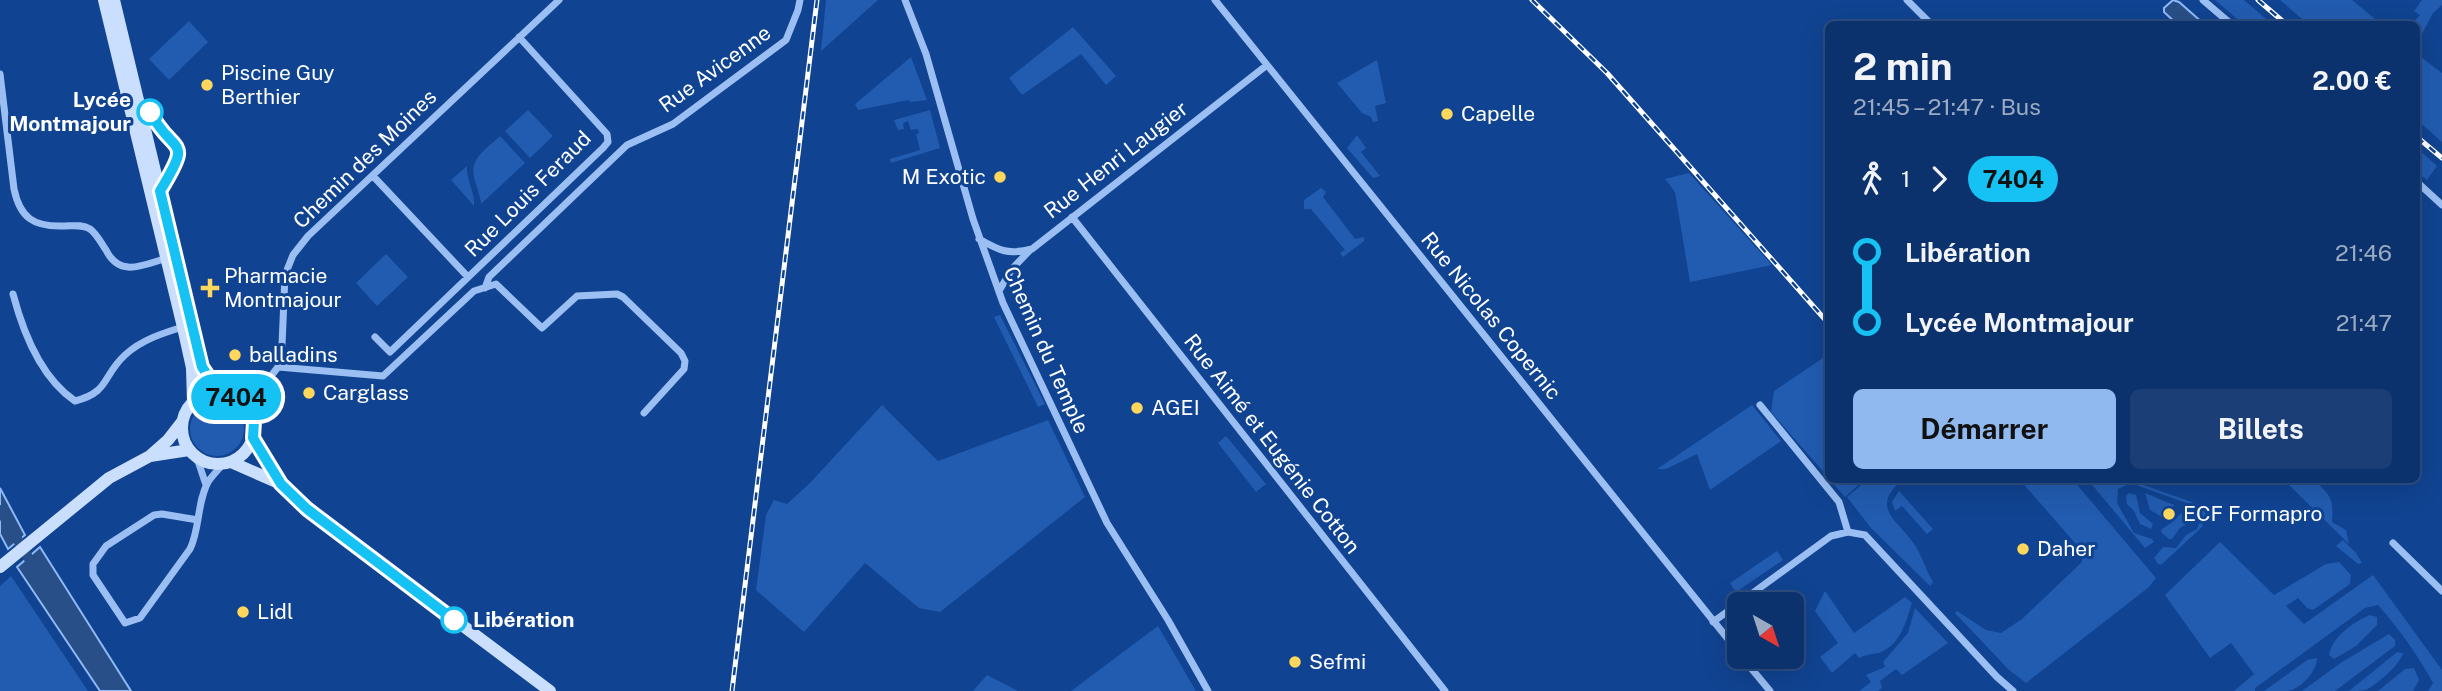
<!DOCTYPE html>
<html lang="fr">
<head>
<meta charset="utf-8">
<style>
	:root { --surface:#0c326d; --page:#1a3e75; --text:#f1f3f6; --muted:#9aaac2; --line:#2c4d80; --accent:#90b9f0 }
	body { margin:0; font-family:"Public Sans",sans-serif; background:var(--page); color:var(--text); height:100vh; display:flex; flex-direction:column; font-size:26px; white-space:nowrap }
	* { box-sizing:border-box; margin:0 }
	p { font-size:23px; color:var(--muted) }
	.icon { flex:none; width:38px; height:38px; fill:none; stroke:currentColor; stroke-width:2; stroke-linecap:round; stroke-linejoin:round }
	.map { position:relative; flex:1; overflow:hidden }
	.panel { position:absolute; left:1825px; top:21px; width:595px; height:462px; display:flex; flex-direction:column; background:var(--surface); border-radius:10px; box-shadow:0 7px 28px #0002,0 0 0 2px var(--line) }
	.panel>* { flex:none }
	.badge { padding:0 14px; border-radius:23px; font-size:24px; line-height:46px }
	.needle { width:46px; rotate:141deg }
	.controls { position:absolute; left:1727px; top:592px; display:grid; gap:14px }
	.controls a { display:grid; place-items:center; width:77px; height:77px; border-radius:10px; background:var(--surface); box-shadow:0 7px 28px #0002,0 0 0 2px var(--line); font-size:35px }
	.map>.badge { position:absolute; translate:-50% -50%; box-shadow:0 0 0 4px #fff }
	.legs { display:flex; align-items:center; gap:10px; height:77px; padding:0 28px; font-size:23px }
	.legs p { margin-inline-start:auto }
	.headline { display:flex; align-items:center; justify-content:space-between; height:119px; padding:0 28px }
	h1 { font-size:38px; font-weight:700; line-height:52px }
	.cta { display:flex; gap:14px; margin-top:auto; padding:14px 28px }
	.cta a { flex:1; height:80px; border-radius:10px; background:var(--accent); color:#111; font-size:28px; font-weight:700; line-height:80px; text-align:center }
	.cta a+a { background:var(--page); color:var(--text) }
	ul { padding:0 28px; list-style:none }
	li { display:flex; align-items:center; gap:24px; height:70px; font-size:26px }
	li i { display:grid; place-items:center; width:10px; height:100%; margin:0 9px; background:currentColor }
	li i::after { content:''; width:18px; height:18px; margin:-9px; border:5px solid; border-radius:50%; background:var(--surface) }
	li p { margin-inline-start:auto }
	li:first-child i { background:linear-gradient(#0000 50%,currentColor 0) }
	li:last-child i { background:linear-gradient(currentColor 50%,#0000 0) }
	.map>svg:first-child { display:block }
</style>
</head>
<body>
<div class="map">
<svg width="2442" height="691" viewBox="0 0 2442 691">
	<rect width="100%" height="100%" fill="#104391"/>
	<path fill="#225cb0" d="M 826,0 L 878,0 L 821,51 Z
		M 2215,0 L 2244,0 L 2272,24 L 2243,24 Z
		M 2280,0 L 2352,0 L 2381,24 L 2308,24 Z
		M 2422,0 L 2442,0 L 2442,5 L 2433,13 L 2417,43 L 2417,24 L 2412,24 L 2420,15 L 2414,11 Z
		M 189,21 L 208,42 L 169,80 L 149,59 Z
		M 1073,27 L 1116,76 L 1106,85 L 1081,54 L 1022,95 L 1009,78 Z
		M 2417,54 L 2442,73 L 2442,142 L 2417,120 Z
		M 911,57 L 927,100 L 910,102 L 909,100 L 858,110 L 855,104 Z
		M 1377,60 L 1386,103 L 1375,106 L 1378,121 L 1373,122 L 1371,117 L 1362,113 L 1337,83 Z
		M 528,110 L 553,136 L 530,158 L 505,131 Z
		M 930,110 L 940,148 L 891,163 L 890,159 L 920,150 L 916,134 L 919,133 L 918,129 L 911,130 L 908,121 L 903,123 L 904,129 L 898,130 L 894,120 Z
		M 1357,135 L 1366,148 L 1361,152 L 1380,176 L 1373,178 L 1347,148 Z
		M 500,136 L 525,163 L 481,204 C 480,194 476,186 474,177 C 469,158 489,147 500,136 Z
		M 2417,148 L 2437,166 L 2427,180 L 2417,172 Z
		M 467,166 C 466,180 475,191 474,206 L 451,180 Z
		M 1689,173 L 1772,265 L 1690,282 L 1675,192 L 1665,179 Z
		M 1321,188 L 1326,192 L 1323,197 L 1355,239 L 1364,237 L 1364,241 L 1343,257 L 1340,253 L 1345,250 L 1311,209 L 1304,209 L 1304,200 Z
		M 386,254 L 408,277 L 377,306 L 356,283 Z
		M 1000,315 L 1045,404 L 1038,407 L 994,317 Z
		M 1829,354 L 1829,478 L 1771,412 L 1774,391 Z
		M190 429a27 27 0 1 1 54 0a27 27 0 1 1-54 0Z
		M 882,405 L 938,461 L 1048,420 L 1085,497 L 940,612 L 919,608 L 865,563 L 804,632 L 756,590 L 766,515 L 774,500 L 787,504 L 810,483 Z
		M 1752,405 L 1781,441 L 1710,490 L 1697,454 L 1666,469 L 1657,469 Z
		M 1226,436 L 1266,484 L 1256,492 L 1218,443 Z
		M 1830,480 L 1864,480 L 1845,497 Z
		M 1867,480 L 1902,480 C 1868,510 1900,520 1916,547 C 1923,558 1926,571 1933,582 L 1930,586 L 1871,528 L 1847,497 Z
		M 2020,480 L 2073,480 L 2156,578 L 2149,587 L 2026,683 L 2009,670 L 1955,613 L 1957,611 L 1986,630 L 2001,633 L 2022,619 L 2082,562 L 2082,551 Z
		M 2088,480 L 2129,480 L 2209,508 L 2202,527 L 2161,565 L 2158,564 L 2154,558 L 2163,547 L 2176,548 L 2186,535 L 2197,529 L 2201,518 L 2197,507 L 2131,483 L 2118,489 L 2117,503 L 2134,533 L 2152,539 L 2154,542 L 2145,548 Z
		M 2284,480 L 2313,480 C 2331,495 2334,499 2332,522 L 2346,530 L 2349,544 Z
		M 1899,491 L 1933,529 L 1927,534 L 1902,506 L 1895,511 L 1892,502 Z
		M 2129,493 L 2136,495 L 2140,513 L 2153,524 L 2151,529 L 2140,524 L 2134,511 L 2127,504 L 2126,496 Z
		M 2145,493 L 2174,505 L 2166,515 L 2162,517 L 2150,510 Z
		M 2183,511 L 2190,513 L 2191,521 L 2180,528 L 2172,539 L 2169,539 L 2161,532 L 2162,529 L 2174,521 Z
		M 2343,540 L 2356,553 L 2362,563 L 2358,564 L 2336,546 Z
		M 2220,542 L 2274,595 L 2326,564 L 2339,562 L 2351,575 L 2350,584 L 2313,610 L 2307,608 L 2298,598 L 2286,606 L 2304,624 L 2373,575 L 2442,670 L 2442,691 L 2428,691 L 2433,683 C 2418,655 2399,629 2378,605 L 2365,608 L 2255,688 L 2255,691 L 2234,691 L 2254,674 L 2231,643 L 2210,658 L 2165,595 Z
		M 1777,551 L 1783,560 L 1736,592 L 1730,583 Z
		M 11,576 L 88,691 L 0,691 L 0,586 Z
		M 1825,591 L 1854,633 L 1905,597 L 1912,603 C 1906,621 1901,644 1881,652 C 1874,655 1868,653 1859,658 L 1855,653 L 1832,673 L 1820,657 L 1838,643 L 1815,611 Z
		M 1915,608 L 1948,643 L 1902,675 L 1896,669 L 1880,681 L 1882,688 L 1878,691 L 1859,691 L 1871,682 L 1866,675 L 1885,667 L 1883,662 L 1908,633 Z
		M 2370,615 L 2377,617 L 2377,625 L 2356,646 L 2334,659 L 2329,655 C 2332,637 2353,622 2370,615 Z
		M 1158,626 L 1196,691 L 1071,691 Z
		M 2389,634 L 2395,640 L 2395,646 L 2335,691 L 2302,691 L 2342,662 Z
		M 2397,652 L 2403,653 C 2400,665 2377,684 2366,690 C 2361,691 2354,691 2349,691 Z
		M 2317,658 C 2317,671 2301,689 2288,691 C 2280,691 2272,691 2264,691 L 2307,660 Z
		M 2414,668 L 2419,680 L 2413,691 L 2378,691 L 2405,669 Z
		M 987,675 L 1018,691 L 973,691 Z"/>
	<path fill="#294f88" stroke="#8db9f6" stroke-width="2" d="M 2173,0 L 2179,2 L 2204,24 L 2177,24 L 2164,12 L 2164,8 Z
		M 0,488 L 25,535 L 8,549 L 0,534 Z
		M 40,547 L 131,691 L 100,691 L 17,567 Z"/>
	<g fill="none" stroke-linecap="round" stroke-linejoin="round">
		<path stroke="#294f88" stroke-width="10" d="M 0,510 L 35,569"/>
		<path stroke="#9bbff3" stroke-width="7" d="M 905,0 L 926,54 L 973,219 L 1003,303 L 1107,523 L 1168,620 L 1208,691
			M 1215,0 L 1740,654
			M 1907,0 L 1931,24
			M 2203,0 L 2231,24
			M 0,74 L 14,189 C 20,218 34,227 63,226 C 72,226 82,224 90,229 C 96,233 102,244 106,250 C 120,278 143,265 167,258
			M 373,176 L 468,277
			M 2417,182 L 2442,205
			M 1072,217 L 1445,691
			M 979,239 C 1000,251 1008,255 1032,249 L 1267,65
			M 485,288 L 489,277 L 627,145 L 673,124 L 786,40 L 798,10 L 800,0
			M 999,291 L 1012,269 L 1030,250
			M 13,294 C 23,332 41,378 75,401 C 110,392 102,376 125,355 C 141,340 163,333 183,327
			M 375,337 L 390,352 L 603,148 L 608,142 L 607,134 L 519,37
			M 278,367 L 383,376 L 474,291 L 496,284 L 542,328 L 577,296 L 617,294 L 623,297 L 681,353 L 685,361 L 684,369 L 644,413
			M 230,394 L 249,392 L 267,381
			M 1760,405 L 1839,502 L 1848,532
			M 251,412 L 268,380 L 278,367 L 282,345 L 285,275 L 293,255 L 308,236 L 559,0
			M 197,458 L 206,485
			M 198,520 L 162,514 L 154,515 L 106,546 L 93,564 L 93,575 L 125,623 L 140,618 L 190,549 C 200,529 197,502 208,482 C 212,476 218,470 223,464
			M 2393,543 L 2442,591
			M 1713,622 L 1831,536 L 1848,532 L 1865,535 L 1997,677 L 2013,691
			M 1741,656 L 1770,691"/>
		<path stroke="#cadefd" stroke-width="12" d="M 104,0 L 183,327 L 192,368 L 193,402
			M 114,0 L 202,367 L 219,392
			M182 428a36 36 0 1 1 72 0a36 36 0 1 1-72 0Z
			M 253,438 L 281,484 L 307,509 L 550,691
			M 151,455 L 168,440 L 182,422
			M 231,462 L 281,484
			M 0,567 L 109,478 L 150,456 L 189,450"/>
		<g stroke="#fff" stroke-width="5">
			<path id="rail" d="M 1532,0 L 1607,73 L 1829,324
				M 2258,0 L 2286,24
				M 2417,137 L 2442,158
				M 732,691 L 817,0"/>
		</g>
		<use href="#rail" stroke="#104391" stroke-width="2.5" stroke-dasharray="8" stroke-linecap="butt"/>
	</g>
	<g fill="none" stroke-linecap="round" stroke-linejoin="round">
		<g stroke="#fff" stroke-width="16">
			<path id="line-1" d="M 150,112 C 174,157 194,135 160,191 L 202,367 L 219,392 L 230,394 L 246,404 L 254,421 L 253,438 L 281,484 L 307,509 L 454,620"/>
		</g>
		<use href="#line-1" stroke="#16c1f3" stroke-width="10"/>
	</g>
	<g fill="#ffd75d" stroke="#104391" stroke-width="2.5">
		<circle cx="207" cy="85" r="7"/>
		<circle cx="1447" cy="114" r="7"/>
		<circle cx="1000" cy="177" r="7"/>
		<path d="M206.5 277.5h7v7h7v7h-7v7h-7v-7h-7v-7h7z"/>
		<circle cx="235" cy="355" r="7"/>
		<circle cx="309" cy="393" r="7"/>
		<circle cx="1137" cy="408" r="7"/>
		<circle cx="2169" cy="514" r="7"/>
		<circle cx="2023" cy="549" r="7"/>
		<circle cx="243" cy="612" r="7"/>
		<circle cx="1295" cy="662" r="7"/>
	</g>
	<g fill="#fff" stroke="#16c1f3" stroke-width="3.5">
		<circle cx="150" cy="112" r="12"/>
		<circle cx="454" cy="620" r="12"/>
	</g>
	<g text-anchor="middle" stroke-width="6" stroke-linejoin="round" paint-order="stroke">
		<g font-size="21" fill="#fff" stroke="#104391">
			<text transform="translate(715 69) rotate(-36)" y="7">Rue Avicenne</text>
			<text transform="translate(365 159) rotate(-44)" y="7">Chemin des Moines</text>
			<text transform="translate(1116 160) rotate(-38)" y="7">Rue Henri Laugier</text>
			<text transform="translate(528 194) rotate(-45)" y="7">Rue Louis Feraud</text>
			<text transform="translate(1491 316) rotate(51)" y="7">Rue Nicolas Copernic</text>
			<text transform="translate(1046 350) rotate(66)" y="7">Chemin du Temple</text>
			<text transform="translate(1272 444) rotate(52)" y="7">Rue Aimé et Eugénie Cotton</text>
		</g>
		<g font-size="21" fill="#fff" stroke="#104391" text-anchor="start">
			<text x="221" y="80">Piscine Guy<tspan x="221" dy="24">Berthier</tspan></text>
			<text x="1461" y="121">Capelle</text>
			<text x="986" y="184" text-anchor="end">M Exotic</text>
			<text x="224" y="283">Pharmacie<tspan x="224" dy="24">Montmajour</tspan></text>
			<text x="249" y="362">balladins</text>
			<text x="323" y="400">Carglass</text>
			<text x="1151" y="415">AGEI</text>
			<text x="2183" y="521">ECF Formapro</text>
			<text x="2037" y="556">Daher</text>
			<text x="257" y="619">Lidl</text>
			<text x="1309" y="669">Sefmi</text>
		</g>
		<g font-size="21" font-weight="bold" fill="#fff" stroke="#104391" text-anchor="end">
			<text x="131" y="107">Lycée<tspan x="131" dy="24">Montmajour</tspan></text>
			<text x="473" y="627" text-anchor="start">Libération</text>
		</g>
	</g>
</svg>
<div class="controls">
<a><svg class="needle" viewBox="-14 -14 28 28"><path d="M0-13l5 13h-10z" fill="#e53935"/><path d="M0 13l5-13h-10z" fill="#9aaac2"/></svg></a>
</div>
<b class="badge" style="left:236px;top:397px;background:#16c1f3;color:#111">7404</b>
<section class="panel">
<div class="headline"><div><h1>2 min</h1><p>21:45 – 21:47 · Bus</p></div><b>2.00 €</b></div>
<div class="legs"><svg class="icon" aria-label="walk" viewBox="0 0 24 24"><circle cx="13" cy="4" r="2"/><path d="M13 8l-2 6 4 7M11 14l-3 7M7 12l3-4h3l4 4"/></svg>1<svg class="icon" aria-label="forward" viewBox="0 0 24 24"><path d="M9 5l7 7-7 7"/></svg><b class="badge" style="background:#16c1f3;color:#111">7404</b></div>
<ul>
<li><i style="color:#16c1f3"></i><b>Libération</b><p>21:46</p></li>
<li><i style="color:#16c1f3"></i><b>Lycée Montmajour</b><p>21:47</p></li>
</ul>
<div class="cta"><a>Démarrer</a><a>Billets</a></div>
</section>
</div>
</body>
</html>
